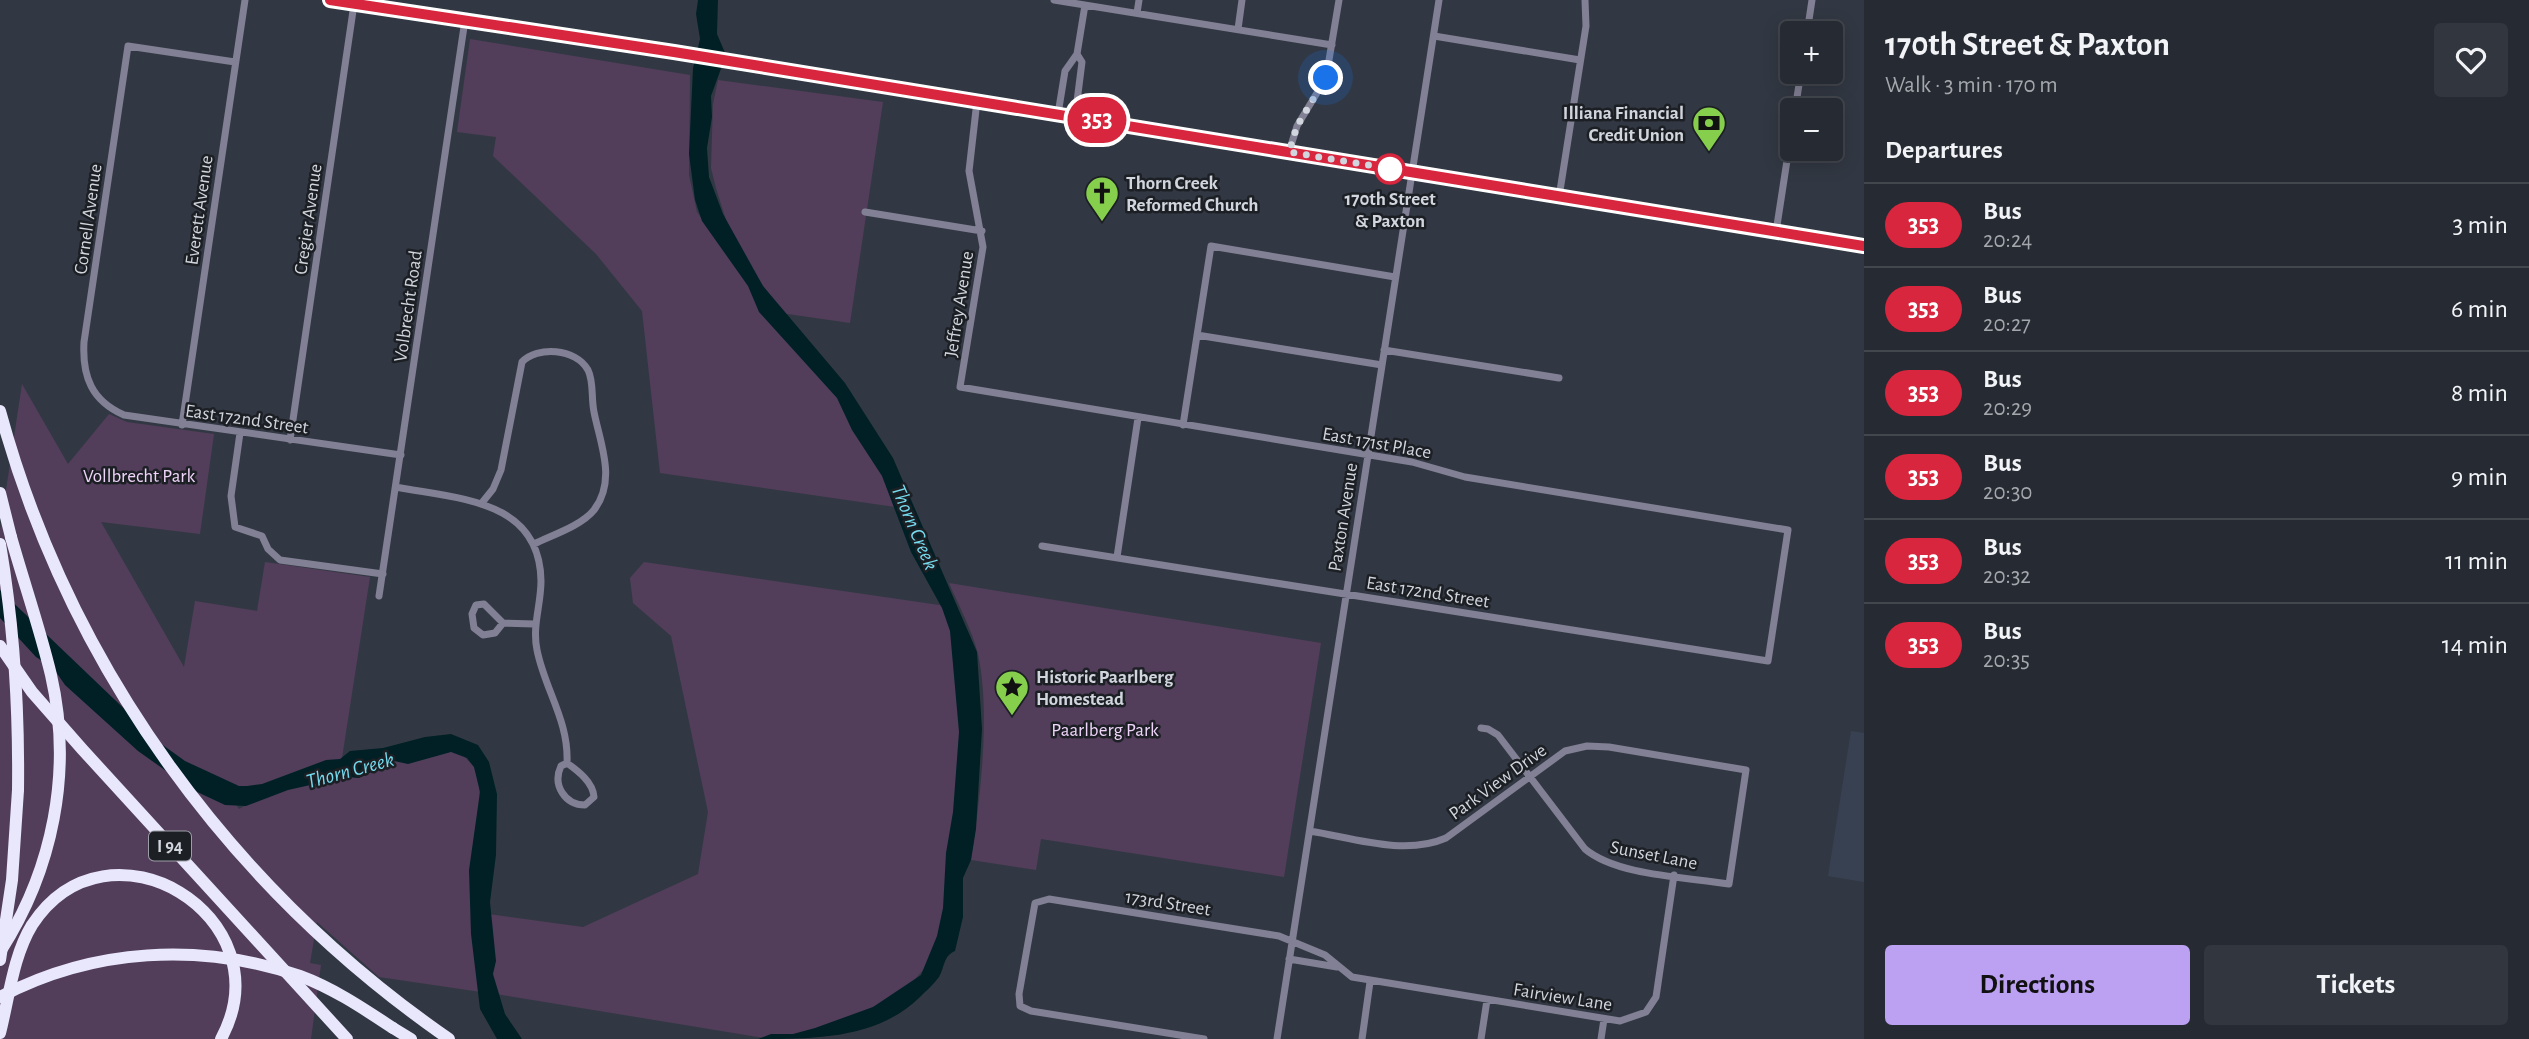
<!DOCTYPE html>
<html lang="en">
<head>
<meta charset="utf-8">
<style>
	:root { --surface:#262a32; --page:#32363e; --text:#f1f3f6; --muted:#a4a7ac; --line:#42464d; --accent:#bca0f2 }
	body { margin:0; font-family:"Alegreya Sans",sans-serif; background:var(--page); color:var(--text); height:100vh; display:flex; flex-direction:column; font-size:26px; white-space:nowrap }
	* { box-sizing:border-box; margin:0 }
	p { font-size:23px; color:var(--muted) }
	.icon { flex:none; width:38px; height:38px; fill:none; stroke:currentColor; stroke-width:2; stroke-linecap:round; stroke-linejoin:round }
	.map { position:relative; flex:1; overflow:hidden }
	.details { display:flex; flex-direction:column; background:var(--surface); width:665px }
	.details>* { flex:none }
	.badge { padding:0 14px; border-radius:23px; font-size:24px; line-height:46px }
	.fabs { position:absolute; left:1780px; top:21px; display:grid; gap:14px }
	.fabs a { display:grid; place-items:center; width:63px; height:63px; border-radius:7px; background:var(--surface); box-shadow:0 4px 18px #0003,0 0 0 2px var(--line); font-size:35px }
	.you { position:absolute; width:35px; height:35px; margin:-18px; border:5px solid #fff; border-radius:50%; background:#1a73e8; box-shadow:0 0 0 10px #1a73e833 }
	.map>.badge { position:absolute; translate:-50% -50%; box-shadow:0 0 0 4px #fff }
	h2 { padding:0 21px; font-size:26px; line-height:63px }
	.round { display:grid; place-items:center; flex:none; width:74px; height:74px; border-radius:7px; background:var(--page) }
	.headline { display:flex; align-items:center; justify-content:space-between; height:119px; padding:0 21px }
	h1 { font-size:33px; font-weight:600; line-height:52px }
	.button { display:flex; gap:14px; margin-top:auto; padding:14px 21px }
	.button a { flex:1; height:80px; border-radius:7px; background:var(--accent); color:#111; font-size:28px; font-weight:600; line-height:80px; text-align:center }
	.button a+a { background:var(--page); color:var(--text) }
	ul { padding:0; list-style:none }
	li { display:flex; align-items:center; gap:21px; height:84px; padding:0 21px; border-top:2px solid var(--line) }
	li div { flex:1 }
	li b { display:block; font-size:26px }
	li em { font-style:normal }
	li .badge { min-width:77px; font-weight:700; text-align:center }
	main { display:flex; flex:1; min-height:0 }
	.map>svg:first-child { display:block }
</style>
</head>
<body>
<main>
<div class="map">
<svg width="1864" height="1039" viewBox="0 0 1864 1039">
	<rect width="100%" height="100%" fill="#323843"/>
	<path fill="#384152" d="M 1851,731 L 1864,733 L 1864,882 L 1828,876 Z"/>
	<path fill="#523e5a" d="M 470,39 L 690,75 L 689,175 L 697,212 L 761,302 L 812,360 L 884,463 L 902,508 L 660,473 L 642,311 L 596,254 L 493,156 L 496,137 L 457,132 Z
		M 718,80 L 883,102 L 850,323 L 781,313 L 732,239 L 716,188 L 711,168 L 713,104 Z
		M 22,384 L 68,464 L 109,414 L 127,422 L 214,434 L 200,534 L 101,522 L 184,667 L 195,601 L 257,611 L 265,562 L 370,577 L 340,771 L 239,790 L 221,781 L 239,809 L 278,788 L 440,749 L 461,753 L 474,767 L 479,780 L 480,807 L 476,824 L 481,992 L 379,977 L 317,922 L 310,963 L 321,965 L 311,1039 L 0,1039 L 0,530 Z
		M 644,562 L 953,607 L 966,637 L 949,915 L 924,969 L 900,996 L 817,1030 L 770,1039 L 490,993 L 481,913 L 583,927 L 698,874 L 708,812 L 671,636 L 633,603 L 630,578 Z
		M 949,583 L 1321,643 L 1284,877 L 1041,839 L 1036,870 L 971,860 C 980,799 991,714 978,654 C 972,630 959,606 949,583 Z"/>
	<path fill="#002026" d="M 698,0 L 718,0 L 717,34 L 726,55 L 711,96 L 712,117 L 707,148 L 709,177 L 723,214 L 763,286 L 845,383 L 893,458 L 977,652 L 982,729 L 976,829 L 971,860 L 963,878 L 963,917 L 955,951 C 943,956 945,967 939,977 C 934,984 926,991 920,997 C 877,1039 815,1039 758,1039 L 771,1034 L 793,1034 L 815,1028 L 873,1007 L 921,975 L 937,936 L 943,908 L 946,853 L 953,812 L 959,732 L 950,631 L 942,608 L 911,552 L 882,476 L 852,430 L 837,398 L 759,312 L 748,286 L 702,221 L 695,200 L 689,154 L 693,68 L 700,39 L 696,14 Z
		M 0,590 L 160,743 L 185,761 L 239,786 L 247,786 L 262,784 L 326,760 L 340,759 L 350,751 L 383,748 L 425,737 L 451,734 L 478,745 L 489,762 L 497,794 L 496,855 L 490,902 L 496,961 L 493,974 L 505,1014 L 522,1039 L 497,1039 L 480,1009 L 471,934 L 469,870 L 480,792 L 474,767 L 467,758 L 451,752 L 408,764 L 394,761 L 359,778 L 346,777 L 288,790 L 246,806 L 225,805 L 193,790 L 138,751 L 65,685 L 54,669 L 36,657 L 0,618 Z"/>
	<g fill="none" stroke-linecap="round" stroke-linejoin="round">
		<path stroke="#828094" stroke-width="7" d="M 1054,0 L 1332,45
			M 1137,13 L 1139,0
			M 1238,29 L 1242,0
			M 1807,33 L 1812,0
			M 1434,36 L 1580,60
			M 235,62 L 128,46 L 84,342 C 82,377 92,401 124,415 L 401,455
			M 977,101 L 969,171 L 983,247 L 960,387 L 1412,462 L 1465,477 L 1788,530 L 1768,661 L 1042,546
			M 1795,110 L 1801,72
			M 1058,114 L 1065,71 L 1077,54 L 1085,5
			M 1075,117 L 1082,62 L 1077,54
			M 1289,152 L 1297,126 L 1326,78 L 1339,0
			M 1559,197 L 1586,26 L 1585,0
			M 865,212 L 982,231
			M 1776,232 L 1792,128
			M 1197,335 L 1382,365
			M 1384,350 L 1559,378
			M 182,425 L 245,0
			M 1183,425 L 1211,246 L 1395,277
			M 240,433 L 231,496 L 235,527 L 262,536 L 268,549 L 280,560 L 383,574
			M 290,440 L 354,4
			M 396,487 C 458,499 540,499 541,581 C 541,605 532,626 537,650 C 545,690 569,721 567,763 L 561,766 C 552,785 565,805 585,805 L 594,797 C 593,782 578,771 567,763
			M 481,504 L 493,489 L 501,470 L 522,362 C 537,346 576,348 588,370 C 594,382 591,398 594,412 C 600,443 617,480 594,510 C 581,526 552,535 534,544
			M 1117,557 L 1138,418
			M 379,596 L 465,20
			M 503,623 L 495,633 L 483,635 L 474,628 L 472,614 L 476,605 L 484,604 L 503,623 L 534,624
			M 1310,831 C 1353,838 1405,856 1446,838 L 1565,751 L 1587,746 L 1609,747 L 1746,770 L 1729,884 C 1687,877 1617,876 1585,849 L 1498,735 L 1488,729 L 1481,728
			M 1289,959 L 1337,967
			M 1204,1039 L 1031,1011 L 1020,1006 L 1019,994 L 1035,903 L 1049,899 L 1279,936 L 1325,955 L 1352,977 L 1620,1021 L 1646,1012 L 1656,997 L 1674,875
			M 1277,1039 L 1439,0
			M 1362,1039 L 1370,982
			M 1481,1039 L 1487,1000
			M 1601,1039 L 1604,1019"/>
		<path stroke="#828094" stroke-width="9" d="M 329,0 L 650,48 L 1864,246"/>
		<path stroke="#e9e7fc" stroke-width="12" d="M 0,411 C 70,668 231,888 449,1039
			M 0,493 L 11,537
			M 0,646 L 32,692 L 82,749 L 347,1039
			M 0,960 L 12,880 L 18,790
			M 393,1028 L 411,1039
			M 0,1033 C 9,998 13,956 32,925 C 108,808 287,917 221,1039"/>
		<path stroke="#e9e7fc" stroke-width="12" d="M 0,544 C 14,626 19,707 18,790
			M 0,952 C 53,870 73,771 51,675 C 40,629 24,583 11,537
			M 0,997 C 93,948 200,942 300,976 C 333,988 364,1009 393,1028"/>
	</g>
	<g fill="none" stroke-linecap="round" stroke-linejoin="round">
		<g stroke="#fff" stroke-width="16">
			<path id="line" d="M 330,0 L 674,52 L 1864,246"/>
		</g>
		<use href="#line" stroke="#d7263d" stroke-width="10"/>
		<path stroke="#d1d5dd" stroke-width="7" stroke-dasharray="0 12.6" d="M 1326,78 L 1297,126 L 1289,152 L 1398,170 L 1390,169"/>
	</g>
	<defs>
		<g id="bank-pin" transform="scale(1.75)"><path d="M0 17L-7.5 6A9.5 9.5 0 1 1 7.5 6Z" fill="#86cf4c" stroke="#1c1f24"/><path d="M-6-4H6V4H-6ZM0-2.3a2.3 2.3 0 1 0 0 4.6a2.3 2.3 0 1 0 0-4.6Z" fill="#111"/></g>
		<g id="church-pin" transform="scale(1.75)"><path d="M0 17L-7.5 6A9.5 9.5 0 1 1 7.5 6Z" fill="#86cf4c" stroke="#1c1f24"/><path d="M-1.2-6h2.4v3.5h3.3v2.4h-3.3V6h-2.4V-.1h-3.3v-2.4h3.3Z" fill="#111"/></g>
		<g id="sight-pin" transform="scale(1.75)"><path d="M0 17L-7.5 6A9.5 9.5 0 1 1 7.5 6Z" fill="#86cf4c" stroke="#1c1f24"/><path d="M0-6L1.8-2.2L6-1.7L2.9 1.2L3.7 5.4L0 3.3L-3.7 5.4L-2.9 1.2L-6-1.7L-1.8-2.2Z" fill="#111"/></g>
	</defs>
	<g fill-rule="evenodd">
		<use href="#bank-pin" x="1709" y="123"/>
		<use href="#church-pin" x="1102" y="193"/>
		<use href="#sight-pin" x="1012" y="687"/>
	</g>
	<circle fill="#fff" stroke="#d7263d" stroke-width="3.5" cx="1390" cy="169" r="14"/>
	<g text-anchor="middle" stroke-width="5" stroke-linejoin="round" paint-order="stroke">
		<rect fill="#1c1f24" stroke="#9b9ea6" stroke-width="2" x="149" y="831.5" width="42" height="29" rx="5"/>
		<g font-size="18" font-weight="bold" fill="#d1d5dd">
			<text x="170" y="852">I 94</text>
		</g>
		<g font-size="19" font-weight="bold" fill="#d1d5dd" stroke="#1c1f24" text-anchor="start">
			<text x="1684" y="119" text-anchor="end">Illiana Financial<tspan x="1684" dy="22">Credit Union</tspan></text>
			<text x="1126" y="189">Thorn Creek<tspan x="1126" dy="22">Reformed Church</tspan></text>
			<text x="1036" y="683">Historic Paarlberg<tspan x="1036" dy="22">Homestead</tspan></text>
		</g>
		<g font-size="19" font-weight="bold" fill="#d1d5dd" stroke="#1c1f24">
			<text x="1390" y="205">170th Street<tspan x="1390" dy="22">&amp; Paxton</tspan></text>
		</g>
		<g font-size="19" fill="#d1d5dd" stroke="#1c1f24">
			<text transform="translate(198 210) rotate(-82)" y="7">Everett Avenue</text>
			<text transform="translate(87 219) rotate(-82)" y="7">Cornell Avenue</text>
			<text transform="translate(307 219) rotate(-82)" y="7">Cregier Avenue</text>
			<text transform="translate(958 304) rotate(-81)" y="7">Jeffrey Avenue</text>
			<text transform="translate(407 306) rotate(-82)" y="7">Volbrecht Road</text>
			<text transform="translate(247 418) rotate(8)" y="7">East 172nd Street</text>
			<text transform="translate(1377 442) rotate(10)" y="7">East 171st Place</text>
			<text transform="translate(1342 517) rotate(-81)" y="7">Paxton Avenue</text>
			<text transform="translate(1428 591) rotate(9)" y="7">East 172nd Street</text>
			<text transform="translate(1497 781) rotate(-36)" y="7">Park View Drive</text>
			<text transform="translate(1654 854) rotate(11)" y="7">Sunset Lane</text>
			<text transform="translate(1168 902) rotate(9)" y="7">173rd Street</text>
			<text transform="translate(1563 996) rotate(9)" y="7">Fairview Lane</text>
		</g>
		<g font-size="19" fill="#f0d5fb" stroke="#1c1f24">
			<text x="139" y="482">Vollbrecht Park</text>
			<text x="1105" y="736">Paarlberg Park</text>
		</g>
		<g font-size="21" font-style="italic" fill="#75dcef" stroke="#1c1f24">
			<text transform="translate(915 527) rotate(67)" y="7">Thorn Creek</text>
			<text transform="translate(350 770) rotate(-15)" y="7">Thorn Creek</text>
		</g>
	</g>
</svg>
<div class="fabs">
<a>+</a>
<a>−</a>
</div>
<div class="you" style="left:1326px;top:78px"></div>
<b class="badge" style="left:1097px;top:120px;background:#d7263d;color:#fff">353</b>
</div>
<section class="details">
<div class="headline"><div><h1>170th Street &amp; Paxton</h1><p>Walk · 3 min · 170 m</p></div><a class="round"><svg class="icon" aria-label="heart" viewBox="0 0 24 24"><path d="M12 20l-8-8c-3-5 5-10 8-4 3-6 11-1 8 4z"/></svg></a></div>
<h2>Departures</h2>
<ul>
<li><span class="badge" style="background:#d7263d;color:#fff">353</span><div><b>Bus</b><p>20:24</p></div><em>3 min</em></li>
<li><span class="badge" style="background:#d7263d;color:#fff">353</span><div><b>Bus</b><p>20:27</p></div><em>6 min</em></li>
<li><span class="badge" style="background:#d7263d;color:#fff">353</span><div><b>Bus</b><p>20:29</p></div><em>8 min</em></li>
<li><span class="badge" style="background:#d7263d;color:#fff">353</span><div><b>Bus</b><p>20:30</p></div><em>9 min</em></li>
<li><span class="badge" style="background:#d7263d;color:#fff">353</span><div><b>Bus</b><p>20:32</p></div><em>11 min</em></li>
<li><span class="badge" style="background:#d7263d;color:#fff">353</span><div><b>Bus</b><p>20:35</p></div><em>14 min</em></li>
</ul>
<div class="button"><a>Directions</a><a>Tickets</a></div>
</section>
</main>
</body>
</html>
